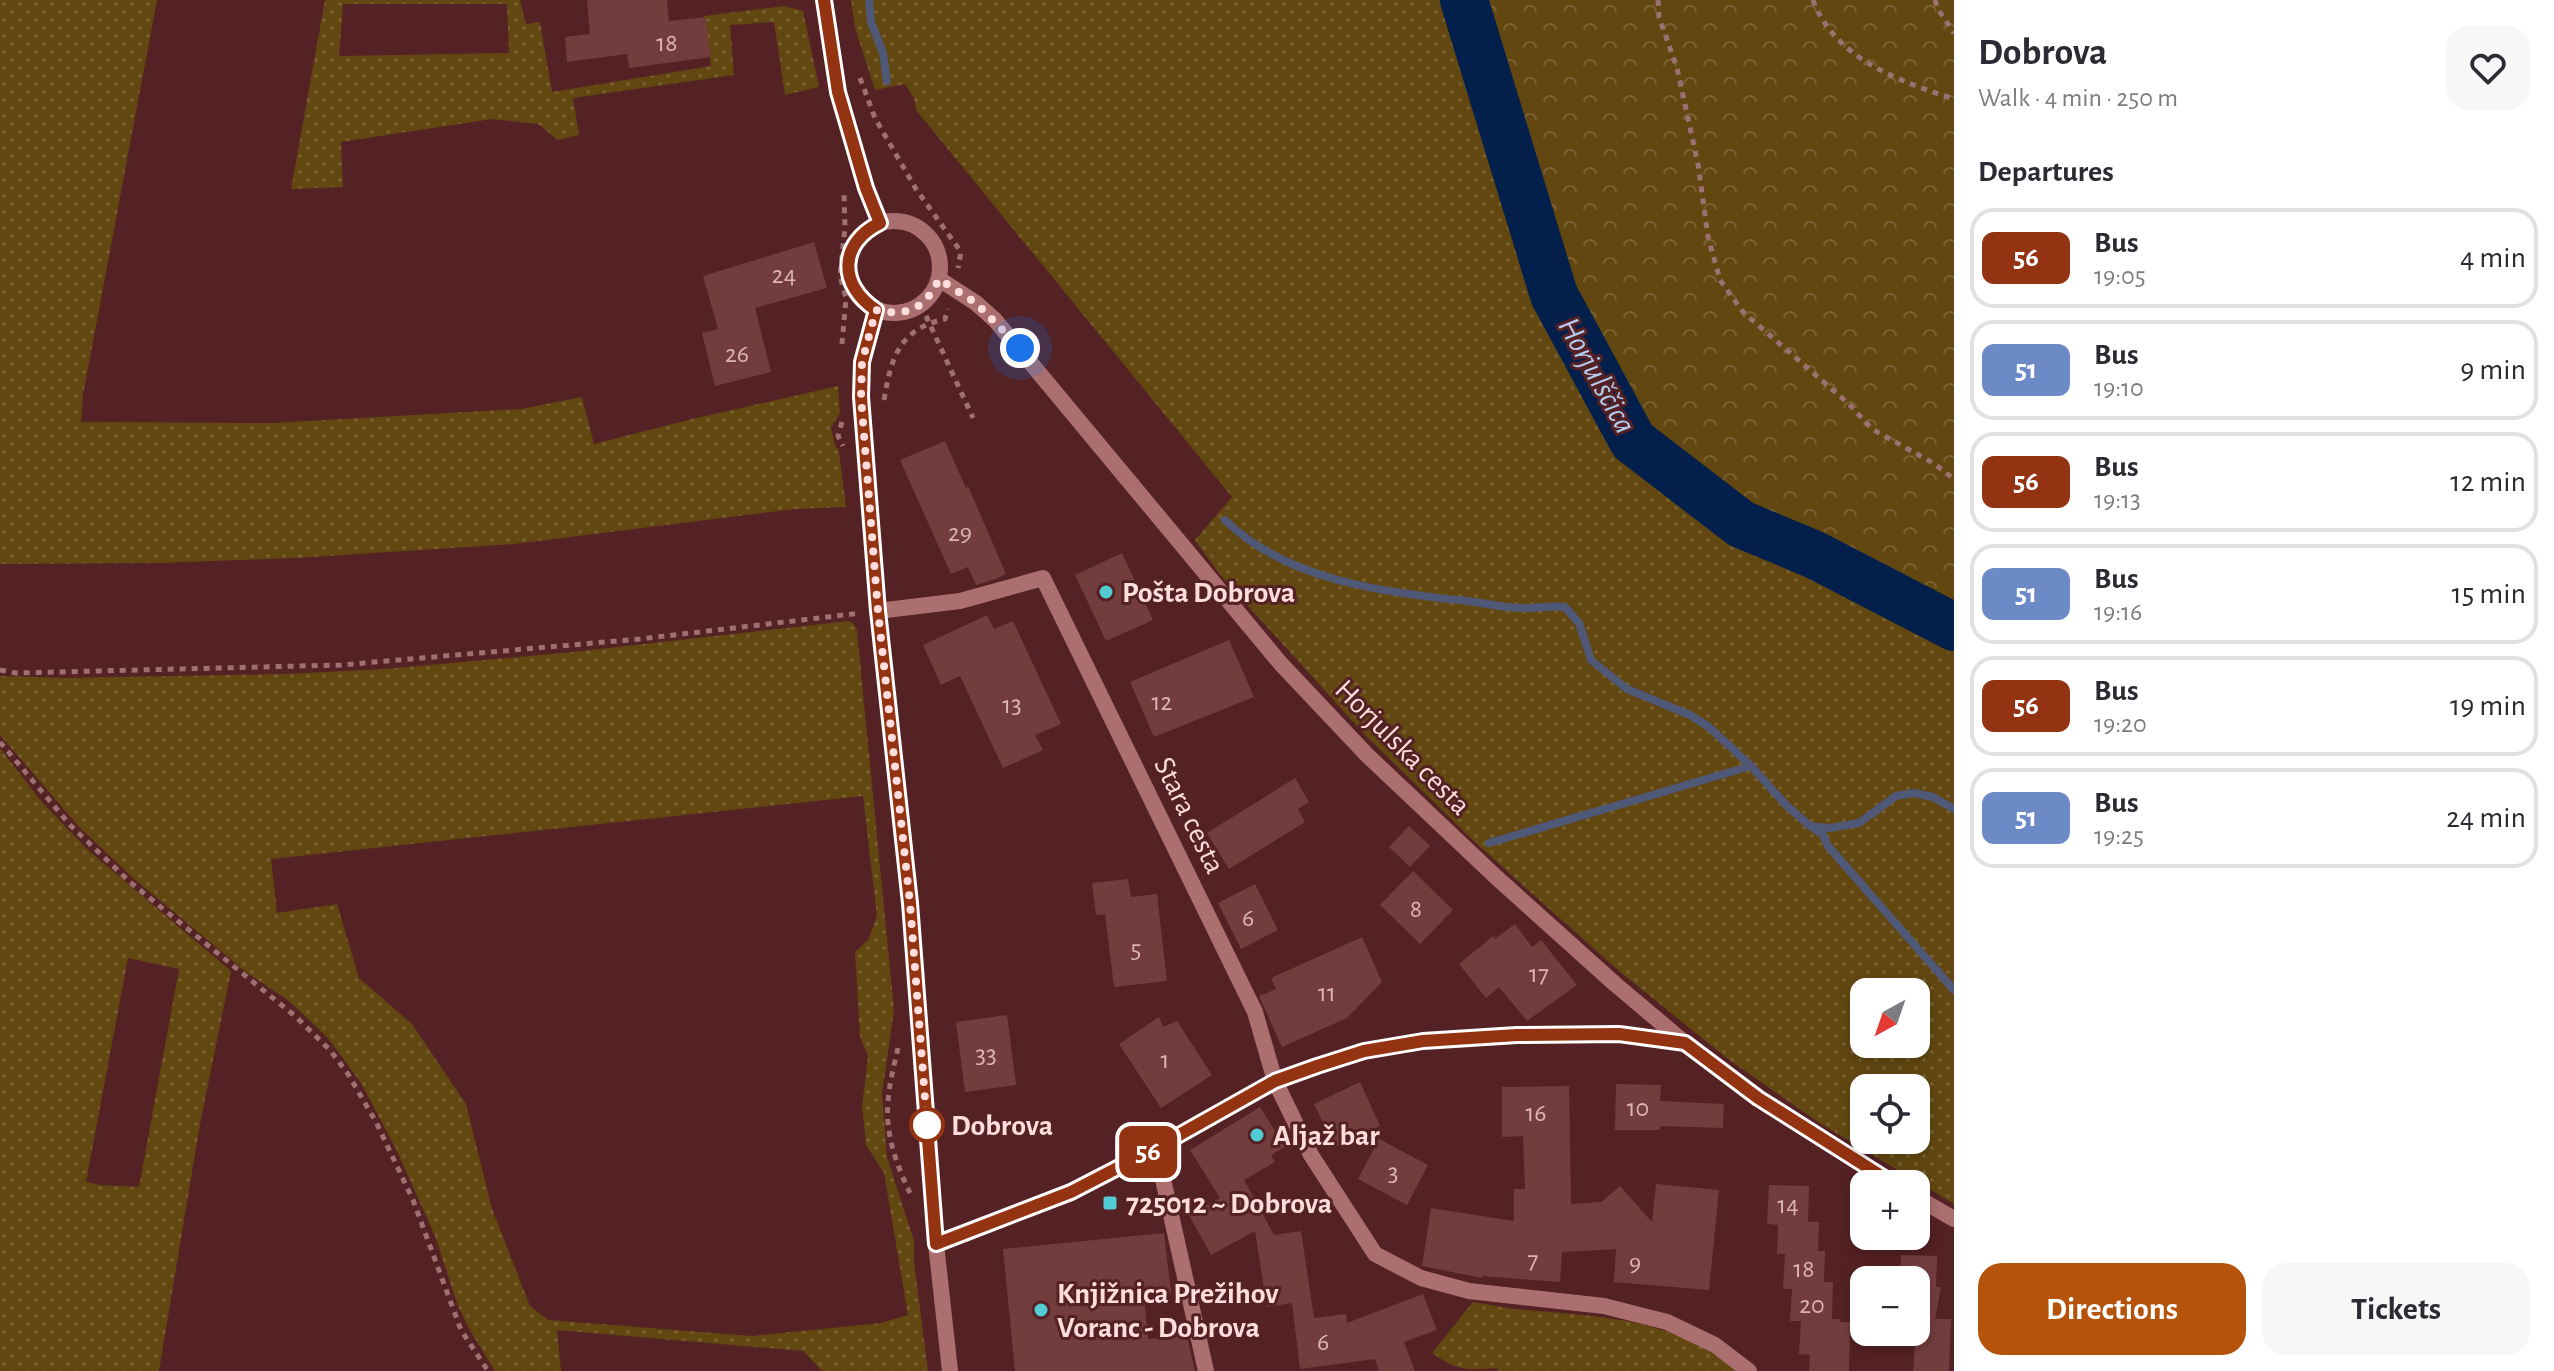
<!DOCTYPE html>
<html lang="en">
<head>
<meta charset="utf-8">
<style>
	:root { --surface:#fff; --page:#f7f7f7; --text:#2b2b33; --muted:#7c7c81; --line:#e1e1e2; --accent:#b45309 }
	body { margin:0; font-family:"Alegreya Sans",sans-serif; background:var(--page); color:var(--text); height:100vh; display:flex; flex-direction:column; font-size:30px; white-space:nowrap }
	* { box-sizing:border-box; margin:0 }
	p { font-size:26px; color:var(--muted) }
	.icon { flex:none; width:44px; height:44px; fill:none; stroke:currentColor; stroke-width:2; stroke-linecap:round; stroke-linejoin:round }
	.map { position:relative; flex:1; overflow:hidden }
	.drawer { display:flex; flex-direction:column; background:var(--surface); width:600px }
	.drawer>* { flex:none }
	.badge { padding:0 16px; border-radius:12px; font-size:28px; line-height:52px }
	.needle { width:52px; rotate:220deg }
	.fabs { position:absolute; left:1850px; top:978px; display:grid; gap:16px }
	.fabs a { display:grid; place-items:center; width:80px; height:80px; border-radius:16px; background:var(--surface); box-shadow:0 4px 12px #0003; font-size:40px }
	.you { position:absolute; width:40px; height:40px; margin:-20px; border:6px solid #fff; border-radius:50%; background:#1a73e8; box-shadow:0 0 0 12px #1a73e833 }
	.map>.badge { position:absolute; translate:-50% -50%; box-shadow:0 0 0 4px #fff }
	h2 { padding:0 24px; font-size:30px; line-height:72px }
	.round { display:grid; place-items:center; flex:none; width:84px; height:84px; border-radius:24px; background:var(--page) }
	.headline { display:flex; align-items:center; justify-content:space-between; height:136px; padding:0 24px }
	h1 { font-size:38px; font-weight:700; line-height:60px }
	.action { display:flex; gap:16px; margin-top:auto; padding:16px 24px }
	.action a { flex:1; height:92px; border-radius:24px; background:var(--accent); color:#fff; font-size:32px; font-weight:700; line-height:92px; text-align:center }
	.action a+a { background:var(--page); color:var(--text) }
	ul { padding:0; list-style:none }
	li { display:flex; align-items:center; gap:24px; height:100px; margin:0 16px 12px; padding:0 8px; border:4px solid var(--line); border-radius:24px }
	li div { flex:1 }
	li b { display:block; font-size:30px }
	li em { font-style:normal }
	li .badge { min-width:88px; font-weight:700; text-align:center }
	main { display:flex; flex:1; min-height:0 }
	.map>svg:first-child { display:block }
</style>
</head>
<body>
<main>
<div class="map">
<svg width="1954" height="1371" viewBox="0 0 1954 1371">
	<defs>
		<pattern id="grass-dots" width="8" height="8" patternUnits="userSpaceOnUse" patternTransform="scale(2)"><rect width="8" height="8" fill="#624711"/><path d="M2 2h.1M6 6h.1" fill="none" stroke="#7a6133" stroke-width="1.8" stroke-linecap="round"/></pattern>
		<pattern id="forest-crowns" width="20" height="18" patternUnits="userSpaceOnUse" patternTransform="scale(2)"><rect width="20" height="18" fill="#624711"/><path d="M2 6a3 3 0 1 1 6 0M12 15a3 3 0 1 1 6 0" fill="none" stroke="#7a6133"/></pattern>
	</defs>
	<rect width="100%" height="100%" fill="#542124"/>
	<path fill="url(#grass-dots)" fill-rule="evenodd" d="M 0,0 L 157,0 L 83,395 L 81,422 L 274,423 L 521,409 L 582,397 L 594,444 L 692,419 L 838,386 L 840,413 L 831,427 L 835,445 L 839,452 L 846,507 L 795,509 L 514,544 L 297,558 L 158,563 L 0,564 Z
		M 325,0 L 520,0 L 526,24 L 540,22 L 552,92 L 711,66 L 704,16 L 784,6 L 803,11 L 819,87 L 785,95 L 774,22 L 730,25 L 734,75 L 573,98 L 579,135 L 558,140 L 538,124 L 492,119 L 341,142 L 343,187 L 291,189 ZM 343,4 L 507,4 L 509,53 L 339,56 Z
		M 851,0 L 1442,0 L 1451,35 L 1512,223 L 1541,283 L 1677,499 L 1723,513 L 1773,532 L 1954,656 L 1954,1204 L 1818,1122 L 1728,1059 L 1619,971 L 1479,846 L 1366,736 L 1221,576 L 1195,540 L 1232,497 L 916,110 L 914,98 L 905,84 L 875,90 L 855,28 ZM 1864,992 L 1916,992 L 1916,1044 L 1864,1044 ZM 1864,1088 L 1916,1088 L 1916,1140 L 1864,1140 Z
		M 849,621 L 854,624 L 857,631 L 894,1010 L 882,1094 L 887,1157 L 914,1241 L 914,1262 L 928,1371 L 822,1371 L 803,1351 L 557,1330 L 561,1371 L 495,1371 L 471,1332 L 458,1306 L 435,1236 L 396,1149 L 361,1083 L 328,1038 L 289,1001 L 246,972 L 133,878 L 80,828 L 0,735 L 0,676 L 66,678 L 285,674 L 385,669 L 573,652 ZM 863,796 L 877,916 L 868,940 L 855,952 L 860,1037 L 868,1056 L 862,1106 L 866,1145 L 884,1173 L 908,1315 L 881,1323 L 752,1336 L 548,1320 L 530,1306 L 492,1209 L 466,1104 L 412,1024 L 359,978 L 337,904 L 277,913 L 271,859 Z
		M 0,748 L 41,801 L 88,850 L 231,971 L 200,1124 L 159,1371 L 0,1371 ZM 128,958 L 179,969 L 139,1187 L 100,1185 L 86,1182 Z
		M 1473,1302 C 1491,1305 1509,1309 1527,1310 C 1603,1317 1675,1318 1736,1371 L 1498,1371 L 1497,1368 C 1466,1371 1456,1370 1432,1353 Z"/>
	<path fill="url(#forest-crowns)" d="M 1442,0 L 1954,0 L 1954,656 L 1773,532 L 1723,513 L 1677,499 L 1600,413 L 1512,223 L 1451,35 Z"/>
	<g fill="none" stroke-linecap="round" stroke-linejoin="round">
		<path stroke="#4f5876" stroke-width="8" d="M 869,0 L 871,22 L 883,53 L 887,81
			M 1225,520 C 1287,581 1384,592 1467,601 C 1485,603 1504,608 1522,608 C 1537,609 1549,605 1565,607 L 1579,623 L 1591,660 L 1627,689 L 1690,715 L 1709,727 L 1751,766 L 1786,805 L 1810,826 L 1830,828 L 1859,823 L 1896,796 L 1914,793 L 1933,797 L 1954,809
			M 1813,828 L 1823,835 L 1828,846 L 1954,990
			M 1489,843 L 1751,766"/>
		<path stroke="#031f4b" stroke-width="48" d="M 1464,0 L 1554,295 L 1633,441 L 1741,524 L 1815,555 L 1954,627"/>
	</g>
	<path fill="#733d3e" d="M 587,0 L 667,0 L 669,21 L 705,17 L 711,57 L 629,68 L 627,54 L 567,62 L 565,37 L 590,34 Z
		M 814,242 L 827,288 L 755,308 L 771,372 L 715,386 L 702,333 L 718,329 L 703,276 Z
		M 945,441 L 966,488 L 968,486 L 1006,574 L 993,580 L 976,585 L 968,567 L 951,574 L 900,460 Z
		M 1122,553 L 1153,620 L 1106,641 L 1075,575 Z
		M 987,615 L 994,629 L 1013,621 L 1061,724 L 1035,735 L 1043,750 L 1003,768 L 960,676 L 941,685 L 923,645 Z
		M 1229,640 L 1254,697 L 1154,737 L 1130,682 Z
		M 1295,778 L 1309,802 L 1298,809 L 1305,822 L 1229,869 L 1207,833 Z
		M 1409,826 L 1430,846 L 1410,867 L 1389,847 Z
		M 1413,871 L 1453,910 L 1420,944 L 1380,905 Z
		M 1128,879 L 1131,897 L 1157,894 L 1167,981 L 1114,987 L 1105,914 L 1096,915 L 1092,883 Z
		M 1255,884 L 1278,930 L 1241,949 L 1218,903 Z
		M 1515,924 L 1532,947 L 1541,940 L 1577,985 L 1527,1021 L 1499,987 L 1486,998 L 1459,964 L 1493,936 L 1495,939 Z
		M 1362,937 L 1382,982 L 1347,1018 L 1282,1047 L 1259,996 L 1276,989 L 1271,978 Z
		M 1007,1015 L 1016,1085 L 965,1092 L 956,1022 Z
		M 1159,1017 L 1163,1027 L 1177,1021 L 1212,1075 L 1161,1108 L 1119,1044 Z
		M 1360,1082 L 1380,1126 L 1335,1147 L 1314,1104 Z
		M 1616,1084 L 1661,1085 L 1660,1101 L 1724,1104 L 1723,1128 L 1660,1126 L 1660,1130 L 1615,1130 Z
		M 1569,1086 L 1571,1204 L 1601,1202 L 1620,1186 L 1652,1222 L 1656,1184 L 1719,1190 L 1709,1290 L 1614,1282 L 1616,1249 L 1562,1252 L 1560,1282 L 1482,1276 L 1482,1278 L 1422,1266 L 1431,1208 L 1514,1221 L 1514,1189 L 1525,1189 L 1523,1136 L 1502,1137 L 1502,1087 Z
		M 1260,1107 L 1285,1147 L 1271,1155 L 1275,1162 L 1244,1180 L 1274,1235 L 1301,1231 L 1314,1318 L 1346,1314 L 1347,1323 L 1423,1294 L 1437,1330 L 1404,1342 L 1415,1371 L 1379,1371 L 1375,1359 L 1300,1369 L 1292,1303 L 1267,1307 L 1255,1231 L 1211,1255 L 1189,1215 L 1220,1198 L 1190,1150 Z
		M 1379,1139 L 1428,1165 L 1407,1205 L 1358,1179 Z
		M 1769,1185 L 1809,1186 L 1808,1222 L 1819,1222 L 1818,1251 L 1825,1251 L 1824,1282 L 1833,1282 L 1832,1319 L 1840,1319 L 1840,1322 L 1850,1322 L 1849,1371 L 1809,1371 L 1810,1355 L 1799,1354 L 1801,1321 L 1790,1321 L 1792,1289 L 1783,1289 L 1785,1254 L 1777,1254 L 1778,1225 L 1767,1224 Z
		M 1164,1233 L 1171,1293 L 1144,1296 L 1148,1339 L 1187,1336 L 1195,1371 L 1015,1371 L 1003,1249 Z
		M 1901,1255 L 1937,1256 L 1936,1287 L 1941,1287 L 1935,1319 L 1951,1319 L 1949,1371 L 1913,1371 L 1916,1332 L 1916,1280 L 1900,1280 Z"/>
	<g fill="none" stroke-linecap="round" stroke-linejoin="round">
		<path stroke="#9d7172" stroke-width="5" stroke-dasharray="6 6" stroke-linecap="butt" d="M 1658,0 L 1659,17 L 1677,68 L 1698,164 L 1708,237 L 1720,280 L 1743,312 L 1849,404 L 1872,429 L 1933,463 L 1954,479
			M 1813,0 C 1835,59 1899,81 1954,99
			M 1935,0 L 1938,9 L 1954,33
			M 860,78 L 875,118 L 916,189 L 961,252 L 958,268
			M 921,305 L 973,418
			M 842,344 L 846,298 L 840,276 L 845,227 L 844,195
			M 884,400 C 891,358 899,329 945,319 L 948,309
			M 842,422 L 838,436 L 843,446
			M 0,670 L 16,673 L 341,665 L 640,639 L 861,613
			M 0,742 L 71,826 L 130,882 L 295,1016 L 330,1050 L 348,1074 L 376,1122 L 413,1200 L 461,1330 L 488,1371
			M 898,1048 C 894,1066 889,1084 888,1103 C 885,1134 897,1166 910,1193"/>
		<path stroke="#ab6f6f" stroke-width="16" d="M 878,611 L 960,601 L 1043,578 L 1255,1012 L 1275,1081 L 1311,1155 L 1375,1254 L 1421,1278 L 1469,1291 L 1604,1306 L 1667,1322 L 1715,1345 L 1749,1371
			M 1156,1148 L 1206,1371
			M 936,1244 L 1071,1192 L 1156,1148 L 1275,1081 L 1364,1051 L 1423,1041 L 1517,1035 L 1619,1034 L 1685,1043"/>
		<path stroke="#ab6f6f" stroke-width="16" d="M 824,0 L 838,92 L 866,188 L 880,223
			M848 267a46 46 0 1 1 92 0a46 46 0 1 1-92 0Z
			M 939,279 L 976,303 L 995,320 L 1281,664 L 1367,755 L 1496,877 L 1615,984 L 1685,1043 L 1758,1098 L 1894,1184
			M 876,310 L 862,362 L 861,397 L 878,611 L 910,903 L 936,1244 L 950,1371
			M 1916,1197 L 1954,1219"/>
	</g>
	<g fill="none" stroke-linecap="round" stroke-linejoin="round">
		<g stroke="#fff" stroke-width="18">
			<path id="line" d="M 824,0 L 838,92 L 866,188 L 880,223 C 839,243 838,285 876,310 L 862,362 L 861,397 L 878,611 L 910,903 L 936,1244 L 1071,1192 L 1156,1148 L 1275,1081 L 1317,1066 L 1364,1051 L 1423,1041 L 1517,1035 L 1619,1034 L 1685,1043 L 1758,1098 L 1894,1184"/>
		</g>
		<use href="#line" stroke="#943312" stroke-width="12"/>
		<path stroke="#ffdddc" stroke-width="8" stroke-dasharray="0 14.4" d="M 927,1125 L 910,903 L 878,611 L 861,397 L 862,362 L 876,310 C 907,317 925,309 939,279 L 976,303 L 1020,348"/>
	</g>
	<g fill="#51ccd2" stroke="#542124" stroke-width="3">
		<circle cx="1106" cy="592" r="8"/>
		<circle cx="1257" cy="1135" r="8"/>
		<rect x="1102" y="1195" width="16" height="16" rx="4"/>
		<circle cx="1041" cy="1310" r="8"/>
	</g>
	<circle fill="#fff" stroke="#943312" stroke-width="4" cx="927" cy="1125" r="16"/>
	<g text-anchor="middle" stroke-width="6" stroke-linejoin="round" paint-order="stroke">
		<g font-size="26" fill="#dcb5b4">
			<text x="667" y="51">18</text>
			<text x="784" y="283">24</text>
			<text x="737" y="362">26</text>
			<text x="960" y="541">29</text>
			<text x="1162" y="710">12</text>
			<text x="1012" y="713">13</text>
			<text x="1416" y="917">8</text>
			<text x="1248" y="926">6</text>
			<text x="1136" y="957">5</text>
			<text x="1539" y="982">17</text>
			<text x="1327" y="1001">11</text>
			<text x="986" y="1063">33</text>
			<text x="1165" y="1068">1</text>
			<text x="1638" y="1116">10</text>
			<text x="1536" y="1121">16</text>
			<text x="1393" y="1181">3</text>
			<text x="1788" y="1213">14</text>
			<text x="1533" y="1268">7</text>
			<text x="1635" y="1271">9</text>
			<text x="1804" y="1277">18</text>
			<text x="1812" y="1313">20</text>
			<text x="1323" y="1350">6</text>
		</g>
		<g font-size="30" font-weight="bold" fill="#ffdddc" stroke="#542124" text-anchor="start">
			<text x="1122" y="602">Pošta Dobrova</text>
			<text x="1273" y="1145">Aljaž bar</text>
			<text x="1126" y="1213">725012 ~ Dobrova</text>
			<text x="1057" y="1303">Knjižnica Prežihov<tspan x="1057" dy="34">Voranc - Dobrova</tspan></text>
		</g>
		<g font-size="30" fill="#ffdddc" stroke="#542124">
			<text transform="translate(1403 747) rotate(45)" y="10">Horjulska cesta</text>
			<text transform="translate(1190 815) rotate(64)" y="10">Stara cesta</text>
		</g>
		<g font-size="30" font-weight="bold" fill="#ffdddc" stroke="#542124" text-anchor="start">
			<text x="951" y="1135">Dobrova</text>
		</g>
		<g font-size="32" font-style="italic" fill="#b5ccf0" stroke="#542124">
			<text transform="translate(1598 375) rotate(61)" y="11">Horjulščica</text>
		</g>
	</g>
</svg>
<div class="fabs">
<a><svg class="needle" viewBox="-14 -14 28 28"><path d="M0-13l5 13h-10z" fill="#e53935"/><path d="M0 13l5-13h-10z" fill="#7c7c81"/></svg></a>
<a><svg class="icon" aria-label="locate" viewBox="0 0 24 24"><circle cx="12" cy="12" r="6"/><path d="M12 2v4M12 18v4M2 12h4M18 12h4"/></svg></a>
<a>+</a>
<a>−</a>
</div>
<div class="you" style="left:1020px;top:348px"></div>
<b class="badge" style="left:1148px;top:1152px;background:#943312;color:#fff">56</b>
</div>
<section class="drawer">
<div class="headline"><div><h1>Dobrova</h1><p>Walk · 4 min · 250 m</p></div><a class="round"><svg class="icon" aria-label="heart" viewBox="0 0 24 24"><path d="M12 20l-8-8c-3-5 5-10 8-4 3-6 11-1 8 4z"/></svg></a></div>
<h2>Departures</h2>
<ul>
<li><span class="badge" style="background:#943312;color:#fff">56</span><div><b>Bus</b><p>19:05</p></div><em>4 min</em></li>
<li><span class="badge" style="background:#6c8bc6;color:#fff">51</span><div><b>Bus</b><p>19:10</p></div><em>9 min</em></li>
<li><span class="badge" style="background:#943312;color:#fff">56</span><div><b>Bus</b><p>19:13</p></div><em>12 min</em></li>
<li><span class="badge" style="background:#6c8bc6;color:#fff">51</span><div><b>Bus</b><p>19:16</p></div><em>15 min</em></li>
<li><span class="badge" style="background:#943312;color:#fff">56</span><div><b>Bus</b><p>19:20</p></div><em>19 min</em></li>
<li><span class="badge" style="background:#6c8bc6;color:#fff">51</span><div><b>Bus</b><p>19:25</p></div><em>24 min</em></li>
</ul>
<div class="action"><a>Directions</a><a>Tickets</a></div>
</section>
</main>
</body>
</html>
